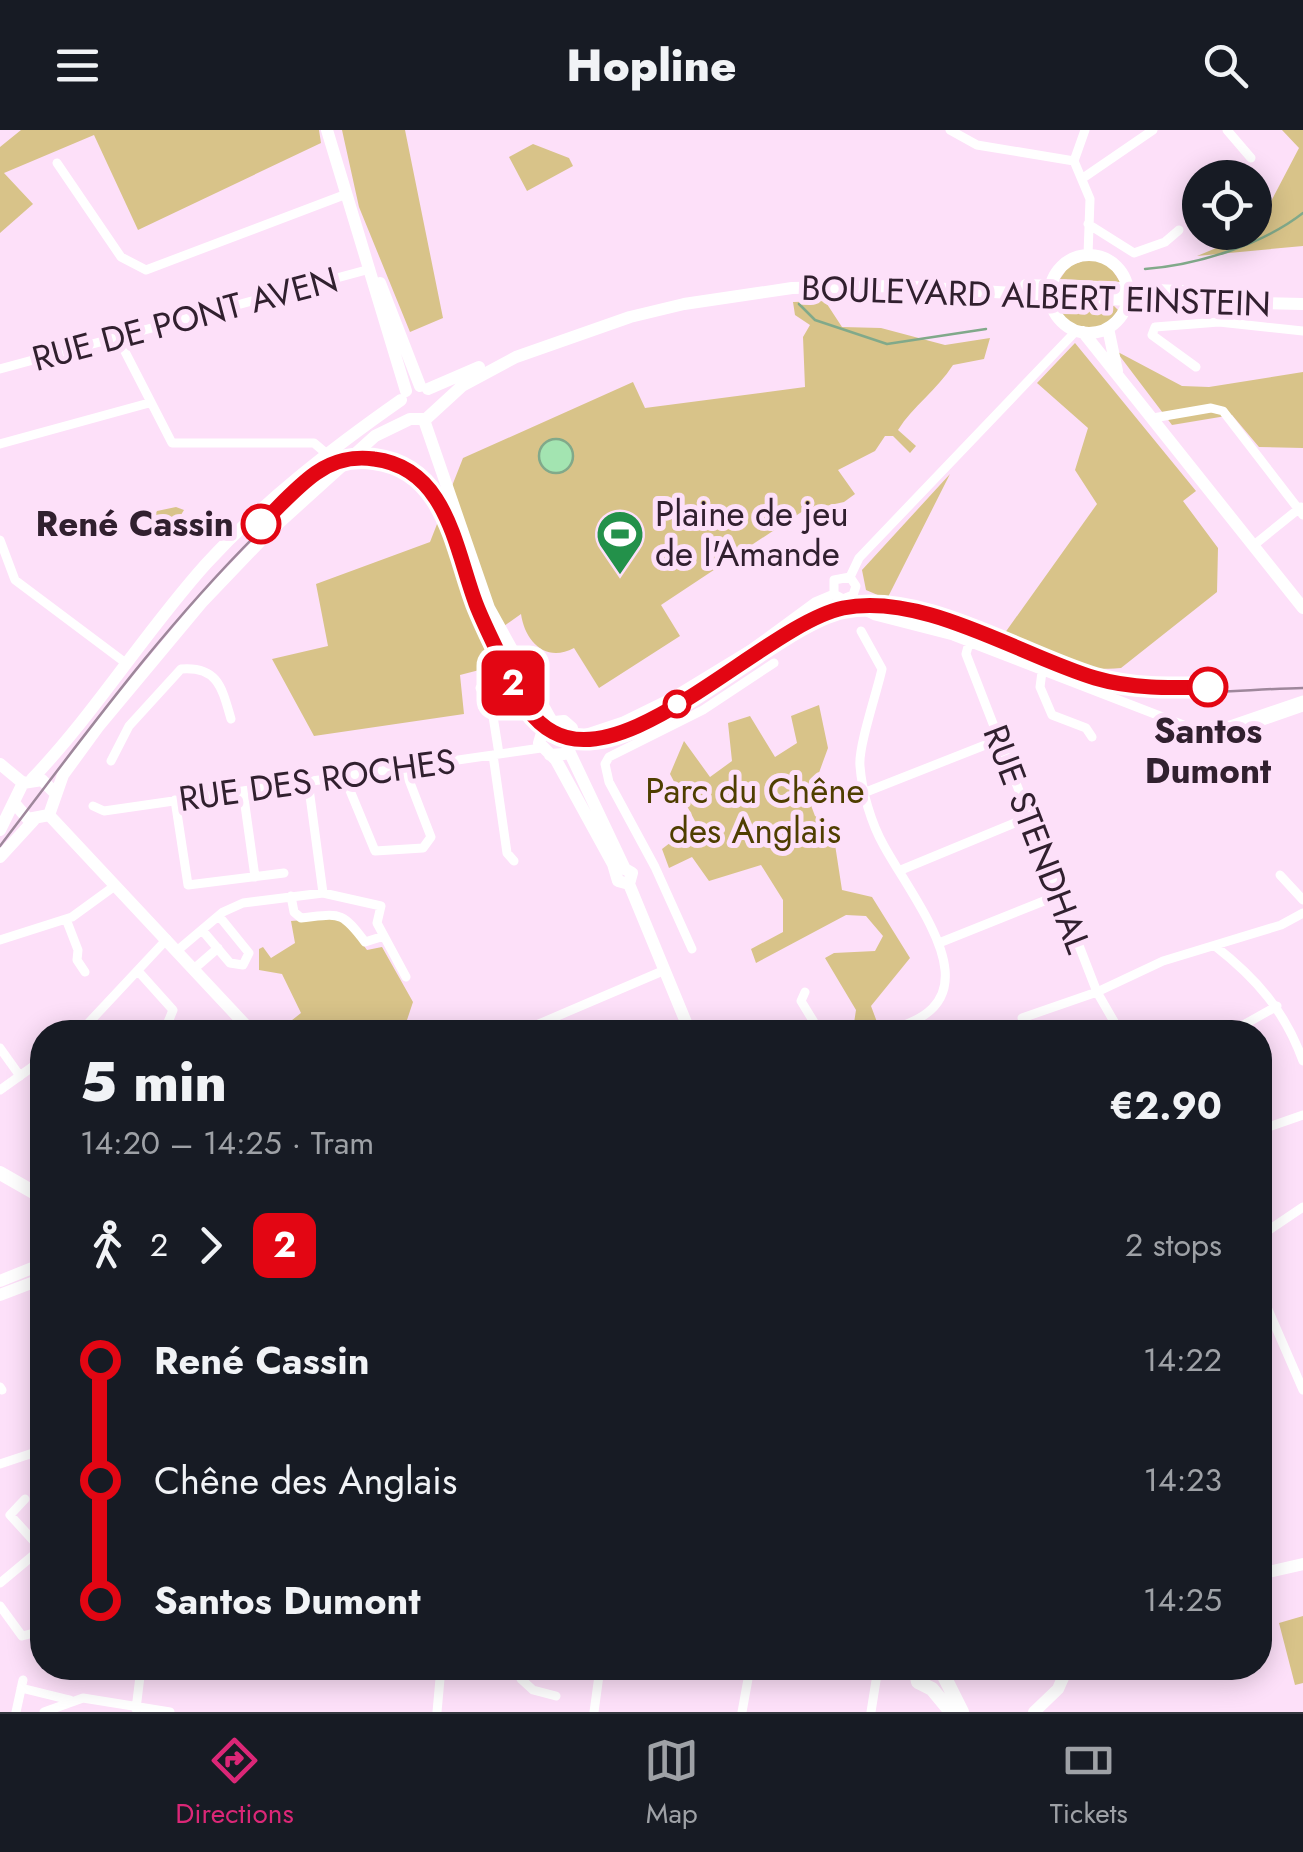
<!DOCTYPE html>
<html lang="en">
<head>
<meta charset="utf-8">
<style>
	:root { --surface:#171b24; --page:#20242c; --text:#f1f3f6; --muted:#9ea1a6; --line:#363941; --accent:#db2777 }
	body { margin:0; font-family:Jost,sans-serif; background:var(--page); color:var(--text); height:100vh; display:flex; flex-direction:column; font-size:38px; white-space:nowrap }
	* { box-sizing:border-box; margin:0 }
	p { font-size:32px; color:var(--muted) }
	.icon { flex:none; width:55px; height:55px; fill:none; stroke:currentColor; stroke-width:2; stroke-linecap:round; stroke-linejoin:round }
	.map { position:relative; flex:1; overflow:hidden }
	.panel { position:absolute; left:30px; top:890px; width:1242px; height:660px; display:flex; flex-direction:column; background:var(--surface); border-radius:40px; box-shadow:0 5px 25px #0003 }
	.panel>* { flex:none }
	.badge { padding:0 20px; border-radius:15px; font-size:35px; line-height:65px }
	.tools { position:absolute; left:1182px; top:30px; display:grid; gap:20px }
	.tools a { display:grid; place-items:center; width:90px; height:90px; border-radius:50%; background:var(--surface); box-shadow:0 5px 25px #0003; font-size:50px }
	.map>.badge { position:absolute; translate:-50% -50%; box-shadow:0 0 0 5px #fff }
	.legs { display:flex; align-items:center; gap:15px; height:110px; padding:0 50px; font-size:32px }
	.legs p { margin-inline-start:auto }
	.overview { display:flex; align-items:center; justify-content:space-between; height:170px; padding:0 50px }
	h1 { font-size:55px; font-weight:800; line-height:75px }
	ul { padding:0 50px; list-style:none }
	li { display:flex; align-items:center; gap:35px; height:120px; font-size:38px }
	li i { display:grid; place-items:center; width:15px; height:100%; margin:0 12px; background:currentColor }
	li i::after { content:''; width:25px; height:25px; margin:-12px; border:8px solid; border-radius:50%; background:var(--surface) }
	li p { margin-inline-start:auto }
	li:first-child i { background:linear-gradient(#0000 50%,currentColor 0) }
	li:last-child i { background:linear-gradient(currentColor 50%,#0000 0) }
	header { display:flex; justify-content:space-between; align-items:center; height:130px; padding:0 50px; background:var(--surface); font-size:45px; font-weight:800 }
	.tab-bar { display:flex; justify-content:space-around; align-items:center; height:140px; border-top:2px solid var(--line); background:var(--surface); font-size:28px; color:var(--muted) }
	.tab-bar a { display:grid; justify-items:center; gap:5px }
	.tab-bar .active { color:var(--accent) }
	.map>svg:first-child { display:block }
</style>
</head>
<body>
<header><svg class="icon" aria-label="menu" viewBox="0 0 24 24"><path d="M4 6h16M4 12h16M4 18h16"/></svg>Hopline<svg class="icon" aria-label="search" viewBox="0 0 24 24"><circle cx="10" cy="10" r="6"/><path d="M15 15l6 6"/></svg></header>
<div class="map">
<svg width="1303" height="1582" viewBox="0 0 1303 1582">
	<rect width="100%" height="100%" fill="#fde0f9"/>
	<path fill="#d8c389" d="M 21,0 L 319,0 L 321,13 L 138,100 L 94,5 L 4,43 L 33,74 L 0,103 L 0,17 Z
		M 342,0 L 405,0 L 443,188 L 410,202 L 359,77 Z
		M 1282,0 L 1303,0 L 1303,116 L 1197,126 L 1255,102 L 1299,18 Z
		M 533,14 L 569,28 L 573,36 L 527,61 L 509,27 Z
		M 1091,128 L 1108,133 L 1120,152 L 1060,149 L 1069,136 Z
		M 825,171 L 842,197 L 881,198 L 945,215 L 990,208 L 984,229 L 953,235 C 937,260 913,276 898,300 L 916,316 L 910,323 L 893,306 L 885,306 L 875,321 L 838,340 L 855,364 L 844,372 L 803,381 L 661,475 L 680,506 L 599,558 L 574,518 C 546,533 525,512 521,484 L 504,496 L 487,538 L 460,545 L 464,584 L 314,606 L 272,529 L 328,516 L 316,454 L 430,412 L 463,328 L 633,252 L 645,278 L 805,257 L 803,207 L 810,195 L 795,185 L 793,172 Z
		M 1063,173 L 1114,176 L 1118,180 C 1102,206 1071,203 1057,177 Z
		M 1075,213 L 1196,361 L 1183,371 L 1218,418 L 1217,462 L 1121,538 C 1079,543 1040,521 1002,507 L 1097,374 L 1075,340 L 1088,298 L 1037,253 Z
		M 1116,221 L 1182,256 L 1209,257 L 1303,242 L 1303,318 L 1259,317 L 1232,285 L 1172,295 Z
		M 950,344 L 887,469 L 866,460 L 862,440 Z
		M 176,377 L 184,380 L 171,401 L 159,409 L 145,403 L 157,381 Z
		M 819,575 L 828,618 L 809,670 L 815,686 L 832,695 L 842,760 L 872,767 L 910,828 L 871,876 L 877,892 L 854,893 L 856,880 L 825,828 L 834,823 L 875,821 L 883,806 L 866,786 L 846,785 L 756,833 L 751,819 L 783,802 L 783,770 L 761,735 L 709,751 L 692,727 L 669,738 L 662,719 L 696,693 L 670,644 L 684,611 L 710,647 L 732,631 L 728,593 L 750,586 L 775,627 L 797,613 L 791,586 Z
		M 331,788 L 346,792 L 367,820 L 382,817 L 413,872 L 403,902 L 277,902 L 301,883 L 282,844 L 259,840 L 259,819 L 263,817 L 271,828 L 295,813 L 291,791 Z
		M 1303,1486 L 1303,1553 L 1295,1555 L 1279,1493 Z"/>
	<path fill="#a3e4b1" stroke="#81a98a" stroke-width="2.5" d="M539 326a17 17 0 1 1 34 0a17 17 0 1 1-34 0Z"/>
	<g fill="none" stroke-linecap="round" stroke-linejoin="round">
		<path stroke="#81a98a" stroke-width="2.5" d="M 1145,139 C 1197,135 1262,115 1303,83
			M 799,174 L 815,190 L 887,214 L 986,199"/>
		<path stroke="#fff" stroke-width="9" d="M 950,0 L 977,15 L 1074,31 L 1090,69 L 1088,125
			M 1227,0 L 1251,28
			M 1074,31 L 1085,0
			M 57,33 L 121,127 L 146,140 L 344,65
			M 1083,48 L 1153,0
			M 1088,94 L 1134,123 L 1165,112 L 1179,100
			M 118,208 L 172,313 L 314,313 L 327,324
			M 1196,237 L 1152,205 L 1155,197 L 1219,192 L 1303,201
			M 0,239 L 370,139
			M 1153,288 L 1211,278 L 1223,281 L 1303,385
			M 0,314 L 149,273
			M 0,410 L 15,450 L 127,534
			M 1254,415 L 1301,377
			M 850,447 L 859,428 L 1076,201
			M 834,464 L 843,469 L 853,465 L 856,456 L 850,447
			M 834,464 L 834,450 L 850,447
			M 852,466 L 861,479 L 875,486 L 953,506 L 1204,603 L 1234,601 L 1303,577
			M 861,501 L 882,539 C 877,562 858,617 860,636 C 862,662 871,693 884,716 C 920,781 1006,880 876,902
			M 969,513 L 966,524 L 1097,862 L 1120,902
			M 1042,542 L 1040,557 L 1052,585 L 1086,598 L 1092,607
			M 480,558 L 492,580 L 499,624
			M 1198,597 L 1230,595 L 1303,570
			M 575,607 L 623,591 L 670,568 L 752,518 L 815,472 L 834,464
			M 493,625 L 507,723 L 514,731
			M 111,631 L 129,596 L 181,539 C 218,536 222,558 231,589
			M 344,646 L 375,721 L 423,718 L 431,707 L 404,637
			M 308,651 L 323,763
			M 243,661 L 255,747
			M 866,662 L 998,610
			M 175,670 L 188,755 L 284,743
			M 93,676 L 104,681 L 541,618
			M 901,740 L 1029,687
			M 1280,745 L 1303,770
			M 291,766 L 294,782 L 301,788 C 340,784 341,780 365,812 L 384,806
			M 66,789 L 78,820 L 77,830 L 85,842
			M 202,800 L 230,833 L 243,835 L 249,823 L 219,786
			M 0,810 L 72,787 L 116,755
			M 939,813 L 1059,765
			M 1215,816 C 1256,848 1285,881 1303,931
			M 692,819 L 655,737 L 609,652 L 605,634 L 609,627 L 703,580 L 774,533
			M 178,820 L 223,782 L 243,773 L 323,763 L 381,776 L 377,793 L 406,847
			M 195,838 L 218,818
			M 138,841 L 173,880 L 164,902
			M 805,862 L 801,871 L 820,902
			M 1022,888 L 1097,862 L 1163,831 L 1281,795 L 1303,783
			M 80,902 L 167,809
			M 520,902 L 665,840
			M 1231,902 L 1277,876
			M 0,918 L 20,946
			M 0,960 L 42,930
			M 1260,1000 L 1303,985
			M 1260,1106 L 1303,1077
			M 1260,1161 L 1303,1260
			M 0,1257 L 2,1260
			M 0,1334 L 42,1320
			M 25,1369 L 10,1385 L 41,1419
			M 0,1453 L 42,1418
			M 0,1476 L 22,1506 L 42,1501
			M 521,1538 L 521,1549 L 533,1560 L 556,1566
			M 21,1558 L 70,1570
			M 136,1579 L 141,1538
			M 16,1582 L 23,1550
			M 44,1582 L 83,1568 L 170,1582
			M 437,1582 L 441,1538
			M 594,1582 L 600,1538
			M 742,1582 L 750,1538
			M 871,1582 L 878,1538"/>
		<path stroke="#fff" stroke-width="12" d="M 327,0 L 406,261
			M1050 164a39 39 0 1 1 78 0a39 39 0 1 1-78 0Z
			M 380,153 L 420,256
			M 1026,155 L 1206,162
			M 1108,198 L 1117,241
			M 1083,202 L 1303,478
			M 428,259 L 479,237
			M 424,290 L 489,478 L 551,590
			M 569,621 L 625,739 L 632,743 L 629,754
			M 550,625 L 564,624 L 574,613 L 572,598 L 564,591 L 545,593 L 539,613 L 556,630 L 613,734 L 618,751 L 629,754
			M 0,634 L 23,653
			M 32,649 C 96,582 144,503 206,434 C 264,371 331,319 401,270
			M 15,674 L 28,689 L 49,685 L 63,645 L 98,597 L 203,471 L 270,401 L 375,306 L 410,289 L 426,289 L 462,256 L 516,227 L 630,187 L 684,174 L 792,158 L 897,156 L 1127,170 L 1303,174
			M 49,685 L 252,902
			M 0,700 L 23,653 L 42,650 L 55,663
			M 0,727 L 34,690
			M 629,754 L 690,902
			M 0,1151 L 42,1134
			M 0,1165 L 42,1149
			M 1260,1444 L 1303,1434
			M 1034,1582 L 1058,1559 L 1067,1539 L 1090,1538"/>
		<path stroke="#fff" stroke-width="14" d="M 0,1043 L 42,1067
			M 915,1538 L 918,1552 L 932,1559 L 951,1582
			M 940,1538 L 962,1582"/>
		<path stroke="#9e879b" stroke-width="2.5" d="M 0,716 C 84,606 165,494 265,396 C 288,373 311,343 344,335 C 487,298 452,588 571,613 C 651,629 769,496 850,481 C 929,467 1023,534 1100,553 C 1165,570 1237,559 1303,558"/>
	</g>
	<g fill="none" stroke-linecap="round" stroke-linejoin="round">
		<g stroke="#fff" stroke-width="22">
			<path id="line-1" d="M 261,394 C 279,377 296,357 316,343 C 333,331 354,326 374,329 C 447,338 455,418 476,474 C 485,497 497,520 508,543 C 519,565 529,589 553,602 C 629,645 767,494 843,478 C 923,462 1019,525 1095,548 C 1132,559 1170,558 1208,557"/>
		</g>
		<use href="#line-1" stroke="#e30613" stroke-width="15"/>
	</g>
	<defs>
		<g id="stadium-pin" transform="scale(2.5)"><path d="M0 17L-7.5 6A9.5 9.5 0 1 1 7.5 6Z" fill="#23914a" stroke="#fde0f9"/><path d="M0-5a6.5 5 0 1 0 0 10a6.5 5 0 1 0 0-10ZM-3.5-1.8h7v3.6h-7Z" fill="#fff"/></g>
	</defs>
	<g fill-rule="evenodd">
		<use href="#stadium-pin" x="620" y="404"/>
	</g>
	<g fill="#fff" stroke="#e30613" stroke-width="5">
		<circle cx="261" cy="394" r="18"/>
		<circle cx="1208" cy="557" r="18"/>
		<circle cx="677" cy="574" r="12"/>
	</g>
	<g text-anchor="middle" stroke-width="10" stroke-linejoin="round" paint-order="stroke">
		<g font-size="35" fill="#31202f" stroke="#fde0f9">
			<text transform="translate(1036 166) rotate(2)" y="12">BOULEVARD ALBERT EINSTEIN</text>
			<text transform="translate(185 189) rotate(-15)" y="12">RUE DE PONT AVEN</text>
			<text transform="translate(317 650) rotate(-8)" y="12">RUE DES ROCHES</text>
			<text transform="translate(1037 709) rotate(69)" y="12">RUE STENDHAL</text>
		</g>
		<g font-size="35" fill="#31202f" stroke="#fde0f9" text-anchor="start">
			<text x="655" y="396">Plaine de jeu<tspan x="655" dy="40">de l'Amande</tspan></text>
		</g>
		<g font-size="35" font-weight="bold" fill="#31202f" stroke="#fde0f9" text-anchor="end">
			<text x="234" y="406">René Cassin</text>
			<text x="1208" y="613" text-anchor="middle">Santos<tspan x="1208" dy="40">Dumont</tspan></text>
		</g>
		<g font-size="35" fill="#4f3e00" stroke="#fde0f9">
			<text x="755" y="673">Parc du Chêne<tspan x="755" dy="40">des Anglais</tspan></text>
		</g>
	</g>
</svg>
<div class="tools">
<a><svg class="icon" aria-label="locate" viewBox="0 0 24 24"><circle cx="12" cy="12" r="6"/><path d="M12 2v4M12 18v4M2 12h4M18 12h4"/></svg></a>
</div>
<b class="badge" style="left:513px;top:553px;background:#e30613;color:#fff">2</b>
<section class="panel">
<div class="overview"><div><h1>5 min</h1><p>14:20 – 14:25 · Tram</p></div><b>€2.90</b></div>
<div class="legs"><svg class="icon" aria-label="walk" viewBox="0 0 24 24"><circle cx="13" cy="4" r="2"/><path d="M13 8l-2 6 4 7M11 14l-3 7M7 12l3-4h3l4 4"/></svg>2<svg class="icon" aria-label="forward" viewBox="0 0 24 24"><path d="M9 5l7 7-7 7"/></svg><b class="badge" style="background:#e30613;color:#fff">2</b><p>2 stops</p></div>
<ul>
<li><i style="color:#e30613"></i><b>René Cassin</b><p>14:22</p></li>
<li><i style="color:#e30613"></i><span>Chêne des Anglais</span><p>14:23</p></li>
<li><i style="color:#e30613"></i><b>Santos Dumont</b><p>14:25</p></li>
</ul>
</section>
</div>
<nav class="tab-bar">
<a class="active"><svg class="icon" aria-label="directions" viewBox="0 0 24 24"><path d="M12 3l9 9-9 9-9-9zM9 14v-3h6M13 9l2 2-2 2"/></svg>Directions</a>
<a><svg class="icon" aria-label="map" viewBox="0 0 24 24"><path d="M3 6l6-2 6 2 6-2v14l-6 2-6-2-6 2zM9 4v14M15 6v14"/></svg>Map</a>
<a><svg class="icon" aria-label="tickets" viewBox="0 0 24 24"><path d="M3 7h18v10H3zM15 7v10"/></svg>Tickets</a>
</nav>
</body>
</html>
